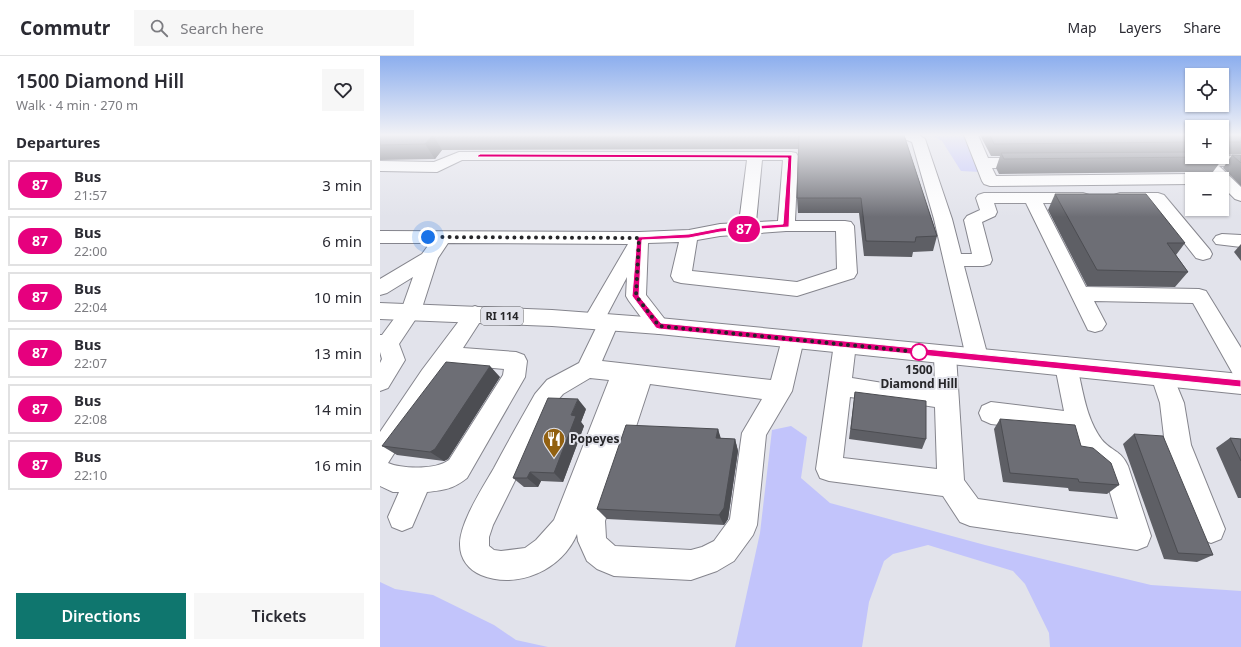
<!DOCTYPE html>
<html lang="en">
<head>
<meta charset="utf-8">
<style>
	:root { --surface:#fff; --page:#f7f7f7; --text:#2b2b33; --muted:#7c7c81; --line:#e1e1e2; --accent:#0f766e }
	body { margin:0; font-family:"Noto Sans",sans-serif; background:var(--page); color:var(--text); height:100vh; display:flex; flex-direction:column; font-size:15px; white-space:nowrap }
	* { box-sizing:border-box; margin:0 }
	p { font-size:13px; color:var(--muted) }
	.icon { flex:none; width:22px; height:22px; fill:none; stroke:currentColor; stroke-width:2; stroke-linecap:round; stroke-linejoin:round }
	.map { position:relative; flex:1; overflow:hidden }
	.side { display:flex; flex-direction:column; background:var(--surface); width:380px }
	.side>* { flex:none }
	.badge { padding:0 8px; border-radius:13px; font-size:14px; line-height:26px }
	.controls { position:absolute; left:805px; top:12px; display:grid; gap:8px }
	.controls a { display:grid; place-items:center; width:44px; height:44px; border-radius:0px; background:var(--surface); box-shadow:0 1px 3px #0004; font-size:20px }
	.you { position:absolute; width:20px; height:20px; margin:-10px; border:3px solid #fff; border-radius:50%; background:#1a73e8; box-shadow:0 0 0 6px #1a73e833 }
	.map>.badge { position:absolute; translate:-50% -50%; box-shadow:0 0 0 2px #fff }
	h2 { padding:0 16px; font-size:15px; line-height:36px }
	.round { display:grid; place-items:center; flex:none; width:42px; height:42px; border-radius:0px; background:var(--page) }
	.head { display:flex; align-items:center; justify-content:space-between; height:68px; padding:0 16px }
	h1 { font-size:19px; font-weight:600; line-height:30px }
	.action { display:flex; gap:8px; margin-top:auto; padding:8px 16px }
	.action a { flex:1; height:46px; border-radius:0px; background:var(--accent); color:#fff; font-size:16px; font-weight:600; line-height:46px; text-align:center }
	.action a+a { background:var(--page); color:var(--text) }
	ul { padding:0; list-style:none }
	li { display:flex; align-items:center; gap:12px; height:50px; margin:0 8px 6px; padding:0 8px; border:2px solid var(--line); border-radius:0px }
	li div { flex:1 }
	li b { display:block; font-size:15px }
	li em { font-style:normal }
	li .badge { min-width:44px; font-weight:700; text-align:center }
	header { display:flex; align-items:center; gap:24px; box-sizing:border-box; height:56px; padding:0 20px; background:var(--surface); border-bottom:1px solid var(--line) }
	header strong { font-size:19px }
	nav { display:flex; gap:22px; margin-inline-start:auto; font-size:14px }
	.search { width:280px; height:36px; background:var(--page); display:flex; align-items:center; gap:10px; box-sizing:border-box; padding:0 14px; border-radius:0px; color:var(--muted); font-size:15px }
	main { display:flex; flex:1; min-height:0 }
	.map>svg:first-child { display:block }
</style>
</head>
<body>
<header>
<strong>Commutr</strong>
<div class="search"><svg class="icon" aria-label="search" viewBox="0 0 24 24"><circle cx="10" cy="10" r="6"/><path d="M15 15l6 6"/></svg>Search here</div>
<nav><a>Map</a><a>Layers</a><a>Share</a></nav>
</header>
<main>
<section class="side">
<div class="head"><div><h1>1500 Diamond Hill</h1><p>Walk · 4 min · 270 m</p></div><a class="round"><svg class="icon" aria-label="heart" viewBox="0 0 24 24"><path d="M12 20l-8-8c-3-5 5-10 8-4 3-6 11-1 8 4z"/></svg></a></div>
<h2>Departures</h2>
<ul>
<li><span class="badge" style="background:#e6007e;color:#fff">87</span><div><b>Bus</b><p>21:57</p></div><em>3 min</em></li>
<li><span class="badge" style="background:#e6007e;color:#fff">87</span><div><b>Bus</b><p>22:00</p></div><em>6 min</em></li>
<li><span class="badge" style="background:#e6007e;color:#fff">87</span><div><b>Bus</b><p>22:04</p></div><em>10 min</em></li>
<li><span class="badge" style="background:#e6007e;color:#fff">87</span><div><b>Bus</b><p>22:07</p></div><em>13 min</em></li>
<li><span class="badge" style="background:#e6007e;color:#fff">87</span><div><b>Bus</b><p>22:08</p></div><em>14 min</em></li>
<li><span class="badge" style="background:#e6007e;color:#fff">87</span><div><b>Bus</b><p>22:10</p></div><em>16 min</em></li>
</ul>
<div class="action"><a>Directions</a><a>Tickets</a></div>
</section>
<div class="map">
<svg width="861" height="591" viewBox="0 0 861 591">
	<rect width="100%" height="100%" fill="#e2e3eb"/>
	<path fill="#c2c4fb" d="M 550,79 L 584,79 L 601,116 L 581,115 L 562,85 Z
		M 411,370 L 427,381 L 421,422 L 450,447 L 605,489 L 771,529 L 861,535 L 861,591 L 670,591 L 669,577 L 645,528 L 633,515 L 548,489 L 513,498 L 504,505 L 489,546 L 482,591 L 355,591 L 380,477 L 392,374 Z
		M 0,526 L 15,533 L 53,539 L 114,569 L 136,584 L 168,591 L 0,591 Z"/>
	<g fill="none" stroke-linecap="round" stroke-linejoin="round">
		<g stroke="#85858d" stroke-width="2">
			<path id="minor" d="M 520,79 L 539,79 L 545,83 L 572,163 L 581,198 L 592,198 L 584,164 L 587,160 L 600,154 L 596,142 L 598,139 L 604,137 L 703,137 L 709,139 L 711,142 L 709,145 L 703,147 L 663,147 L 706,231 L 819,233 L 826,235 L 861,292 L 861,321 L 853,318 L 813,247 L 714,245 L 726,268 L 722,274 L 715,276 L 708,274 L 646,147 L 614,147 L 617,156 L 615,160 L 602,166 L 612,204 L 610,208 L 603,210 L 584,210 L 608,301 L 605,307 L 597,310 L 589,307 L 586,301 L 554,163 L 532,86 L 522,82 Z
				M 584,79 L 598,79 L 608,102 L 648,102 L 653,104 L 656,107 L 653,110 L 648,112 L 612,112 L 616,120 L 812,118 L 818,120 L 820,123 L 812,123 L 812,128 L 610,130 L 604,128 L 602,125 Z
				M 79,96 L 411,96 L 416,97 L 418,100 L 415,165 L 465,165 L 471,166 L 474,170 L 477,217 L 474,222 L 417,240 L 301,227 L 294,225 L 291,220 L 299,186 L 268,187 L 266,239 L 290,270 L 286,276 L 279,278 L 272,276 L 249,245 L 246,240 L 247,221 L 227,259 L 236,260 L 239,266 L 222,305 L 391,324 L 402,283 L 405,277 L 413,275 L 421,277 L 424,283 L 412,335 L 386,379 L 377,469 L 373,479 L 354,505 L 337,515 L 311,524 L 234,520 L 217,513 L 207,505 L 198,485 L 197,478 C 182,514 137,534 101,519 C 89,514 80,503 80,489 C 79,468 103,431 114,412 C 127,387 141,363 155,338 L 167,324 L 199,307 L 216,272 L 206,271 L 203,265 L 248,188 L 68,187 L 58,202 L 41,255 L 19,288 L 25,304 L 8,332 L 0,335 L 0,307 L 2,303 L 0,296 L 0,279 L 2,279 L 22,252 L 33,221 L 7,237 L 0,239 L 0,223 L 42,198 L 50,187 L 0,187 L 0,175 L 259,176 L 309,174 L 340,168 L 359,167 L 367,104 L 82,104 L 57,116 L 0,115 L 0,105 L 54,106 ZM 382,104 L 403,104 L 398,165 L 376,166 ZM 406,175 L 456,175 L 457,213 L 417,226 L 312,215 L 317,184 L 340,180 ZM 210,322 L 229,324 L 174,464 L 156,484 L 145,492 L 121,495 L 114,494 L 109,490 L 109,481 L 113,469 L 171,352 L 183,338 ZM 270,328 L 382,343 L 362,377 L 350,463 L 334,485 L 322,491 L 311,494 L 235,490 L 226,482 L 225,465 Z
				M 811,100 L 861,100 L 861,110 L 839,110 L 861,131 L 861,145 L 855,143 L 842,130 L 842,123 L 835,123 L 822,110 L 806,108 L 803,105 L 806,102 Z
				M 740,137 L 778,137 L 784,139 L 830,194 L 832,198 L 830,202 L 823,204 L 816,202 L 773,147 L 740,147 L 734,145 L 732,142 L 734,139 Z
				M 842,178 L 861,179 L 861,191 L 836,188 L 833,184 L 836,180 Z
				M 95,250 L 102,253 L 105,258 L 83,292 L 136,296 L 144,299 L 147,305 L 145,321 L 87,422 C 73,433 65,434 47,436 L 32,471 L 22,475 L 12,471 L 8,461 L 19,436 L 13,436 L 0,430 L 0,376 L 42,314 L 88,253 ZM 71,308 L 124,313 L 123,319 L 69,404 C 56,414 22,413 8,407 Z
				M 465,280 L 473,282 L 476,288 L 472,322 L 503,327 L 507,325 L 555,331 L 554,299 L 557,293 L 565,290 L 573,293 L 576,299 L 584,424 L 598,443 L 738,463 L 724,417 L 705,401 L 692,377 L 611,368 L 602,364 L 599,357 L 602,350 L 611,346 L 684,355 L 675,310 L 678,304 L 686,301 L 694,304 L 697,310 C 703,335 706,363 722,384 C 731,395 741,394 748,410 L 771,480 L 767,490 L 757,494 L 590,470 L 580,466 L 563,440 L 449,425 L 440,422 L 436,413 L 454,288 L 457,282 ZM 470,341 L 499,345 L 503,343 L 555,351 L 557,413 L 463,402 Z
				M 782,311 L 790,313 L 804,347 L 811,389 L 845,473 L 841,483 L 831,487 L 821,483 L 785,389 L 780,347 L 771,320 L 774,313 Z"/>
		</g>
		<g stroke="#85858d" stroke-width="2">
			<path id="major" d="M 0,247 L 172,254 L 279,262 L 861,318 L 861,338 L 279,278 L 172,270 L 0,263 Z"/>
		</g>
		<use href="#minor" fill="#fff" fill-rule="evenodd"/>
		<use href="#major" fill="#fff" fill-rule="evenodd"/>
	</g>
	<path fill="#5e5f65" d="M 0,79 L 524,79 L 557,180 L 553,195 L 533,196 L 532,201 L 484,200 L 479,157 L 418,157 L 417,142 L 418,93 L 62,94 L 55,103 L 0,104 Z
		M 600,79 L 812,79 L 812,101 L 837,101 L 841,105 L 830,120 L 820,120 L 812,116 L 619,118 L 616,112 L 620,100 L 611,100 Z
		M 842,79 L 861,79 L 861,98 L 842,99 Z
		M 852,99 L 861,99 L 861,130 L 843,112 Z
		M 675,138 L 805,187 L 796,199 L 808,216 L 795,231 L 707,230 L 668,154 Z
		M 861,188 L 861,205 L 854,196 Z
		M 120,321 L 68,403 L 64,405 L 17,399 L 2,390 Z
		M 475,336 L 546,383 L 542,393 L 469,383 Z
		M 206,353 L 201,366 L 204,370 L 183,426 L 161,425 L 158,431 L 144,431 L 133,422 Z
		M 620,363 L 701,390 L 739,429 L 727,438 L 689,435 L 688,432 L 623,426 L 614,373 Z
		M 338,373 L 340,382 L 355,383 L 358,395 L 348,463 L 344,469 L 227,463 L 217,453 Z
		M 754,378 L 833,499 L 817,506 L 784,503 L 743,388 Z
		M 850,382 L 861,383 L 861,442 L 858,442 L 836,392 Z"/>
	<path fill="#4c4d52" d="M 53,79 L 62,94 L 55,103 L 45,88 Z
		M 110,310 L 120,321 L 68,403 L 64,405 L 50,396 Z
		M 198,343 L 206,353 L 201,366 L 204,370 L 183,426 L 174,417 L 191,359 Z
		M 338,373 L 342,386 L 336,382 Z
		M 355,383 L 358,395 L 348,463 L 344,469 L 339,459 Z
		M 150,416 L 161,425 L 158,431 L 147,422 Z"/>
	<path fill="#6d6e75" stroke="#4c4d52" d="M 0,79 L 409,79 L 53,79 L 45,88 L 0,89 Z
		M 419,79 L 524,79 L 557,180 L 536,181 L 535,186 L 486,185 L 481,142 L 417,142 Z
		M 610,79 L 811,79 L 812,80 L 812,86 L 614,88 Z
		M 842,79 L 861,79 L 861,86 L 842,86 Z
		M 812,96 L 812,101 L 837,101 L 841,105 L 831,105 L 823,101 L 624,103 L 621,97 Z
		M 852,99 L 861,99 L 861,107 Z
		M 675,138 L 766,138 L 805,187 L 787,187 L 808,216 L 717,214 Z
		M 66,306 L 110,310 L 55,393 L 50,396 L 2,390 Z
		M 475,336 L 546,345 L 546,383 L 471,373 Z
		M 168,342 L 198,343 L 191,359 L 196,360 L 174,417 L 150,416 L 147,422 L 133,422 Z
		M 620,363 L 695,369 L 701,390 L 713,392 L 731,407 L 739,429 L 699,426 L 698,423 L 630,417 Z
		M 246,369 L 338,373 L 336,382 L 355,383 L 344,452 L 339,459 L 217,453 Z
		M 754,378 L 783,380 L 833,499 L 798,497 Z
		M 850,382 L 861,383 L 861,405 Z"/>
	<linearGradient id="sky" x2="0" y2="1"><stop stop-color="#8caeee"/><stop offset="0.49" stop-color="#f2f2f6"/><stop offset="1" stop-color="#f2f2f6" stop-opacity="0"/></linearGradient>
	<rect width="861" height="161" fill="url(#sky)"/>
	<path fill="#e6007e" stroke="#fff" d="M 100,98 L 412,99 L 409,171 L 340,176 L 309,182 L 262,184 L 259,240 L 281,267 L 861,324 L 861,331 L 279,273 L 276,272 L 252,240 L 257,181 L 309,178 L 340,172 L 403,168 L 408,102 L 98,101 L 97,100 Z"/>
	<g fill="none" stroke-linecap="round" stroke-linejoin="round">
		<path stroke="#262629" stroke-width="4" stroke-dasharray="0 7.2" d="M 48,181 L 259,182 L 256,240 L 279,270 L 539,296"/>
	</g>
	<defs>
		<g id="restaurant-pin" transform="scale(1.15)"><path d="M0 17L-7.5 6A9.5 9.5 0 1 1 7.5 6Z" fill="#926111" stroke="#e2e3eb"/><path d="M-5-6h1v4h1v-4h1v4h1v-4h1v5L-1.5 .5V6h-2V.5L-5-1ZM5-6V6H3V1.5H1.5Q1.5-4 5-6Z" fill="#fff"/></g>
	</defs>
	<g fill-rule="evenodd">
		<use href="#restaurant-pin" x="174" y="383"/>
	</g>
	<circle fill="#fff" stroke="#e6007e" stroke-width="2" cx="539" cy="296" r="8"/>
	<g text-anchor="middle" stroke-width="4" stroke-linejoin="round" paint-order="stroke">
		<rect fill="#e2e3eb" stroke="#5e5f63" stroke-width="1" x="101" y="251" width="42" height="18" rx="3"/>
		<g font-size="11" font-weight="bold" fill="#262629">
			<text x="122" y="264">RI 114</text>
		</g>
		<g font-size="12" font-weight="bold" fill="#262629" stroke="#e2e3eb">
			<text x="539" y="318">1500<tspan x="539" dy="14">Diamond Hill</tspan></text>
		</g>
		<g font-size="12" font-weight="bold" fill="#262629" stroke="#e2e3eb" text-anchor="start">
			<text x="190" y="387">Popeyes</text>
		</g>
	</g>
</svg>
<div class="controls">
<a><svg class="icon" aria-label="locate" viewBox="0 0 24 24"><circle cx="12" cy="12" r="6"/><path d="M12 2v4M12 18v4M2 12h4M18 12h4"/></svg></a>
<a>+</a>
<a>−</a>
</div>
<div class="you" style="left:48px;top:181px"></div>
<b class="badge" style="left:364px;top:173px;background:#e6007e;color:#fff">87</b>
</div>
</main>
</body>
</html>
